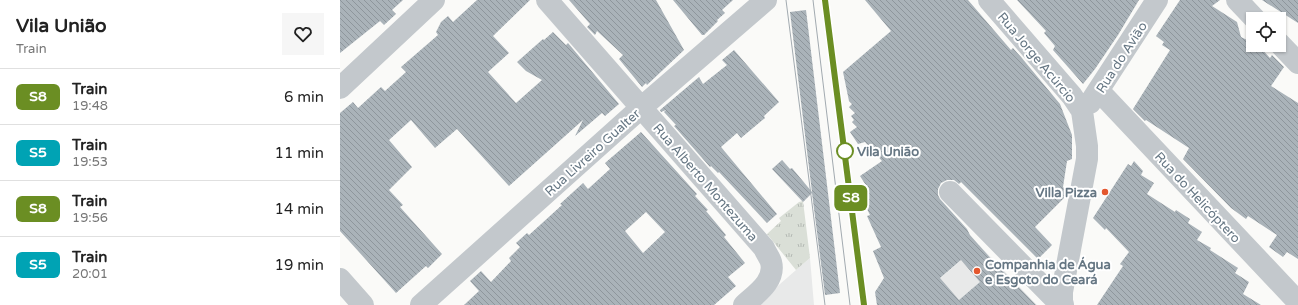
<!DOCTYPE html>
<html lang="en">
<head>
<meta charset="utf-8">
<style>
	:root { --surface:#fff; --page:#f6f6f6; --text:#222; --muted:#767676; --line:#e0e0e0 }
	body { margin:0; font-family:"Varela Round",sans-serif; background:var(--page); color:var(--text); height:100vh; display:flex; flex-direction:column; font-size:15px; white-space:nowrap }
	* { box-sizing:border-box; margin:0 }
	p { font-size:13px; color:var(--muted) }
	.icon { flex:none; width:22px; height:22px; fill:none; stroke:currentColor; stroke-width:2; stroke-linecap:round; stroke-linejoin:round }
	.map { position:relative; flex:1; overflow:hidden }
	.side { display:flex; flex-direction:column; background:var(--surface); width:340px }
	.side>* { flex:none }
	.badge { padding:0 8px; border-radius:6px; font-size:14px; line-height:26px }
	.buttons { position:absolute; left:906px; top:12px; display:grid; gap:8px }
	.buttons a { display:grid; place-items:center; width:40px; height:40px; border-radius:0px; background:var(--surface); box-shadow:0 1px 3px #0004; font-size:20px }
	.map>.badge { position:absolute; translate:-50% -50%; box-shadow:0 0 0 2px #fff }
	.round { display:grid; place-items:center; flex:none; width:42px; height:42px; border-radius:0px; background:var(--page) }
	.head { display:flex; align-items:center; justify-content:space-between; height:68px; padding:0 16px }
	h1 { font-size:19px; font-weight:800; line-height:30px }
	ul { padding:0; list-style:none }
	li { display:flex; align-items:center; gap:12px; height:56px; padding:0 16px; border-top:1px solid var(--line) }
	li div { flex:1 }
	li b { display:block; font-size:15px }
	li em { font-style:normal }
	li .badge { min-width:44px; font-weight:700; text-align:center }
	main { display:flex; flex:1; min-height:0 }
	.map>svg:first-child { display:block }
</style>
</head>
<body>
<main>
<section class="side">
<div class="head"><div><h1>Vila União</h1><p>Train</p></div><a class="round"><svg class="icon" aria-label="heart" viewBox="0 0 24 24"><path d="M12 20l-8-8c-3-5 5-10 8-4 3-6 11-1 8 4z"/></svg></a></div>
<ul>
<li><span class="badge" style="background:#6b8e23;color:#fff">S8</span><div><b>Train</b><p>19:48</p></div><em>6 min</em></li>
<li><span class="badge" style="background:#00a3b4;color:#fff">S5</span><div><b>Train</b><p>19:53</p></div><em>11 min</em></li>
<li><span class="badge" style="background:#6b8e23;color:#fff">S8</span><div><b>Train</b><p>19:56</p></div><em>14 min</em></li>
<li><span class="badge" style="background:#00a3b4;color:#fff">S5</span><div><b>Train</b><p>20:01</p></div><em>19 min</em></li>
</ul>
</section>
<div class="map">
<svg width="958" height="305" viewBox="0 0 958 305">
	<defs>
		<pattern id="park-tufts" width="24" height="20" patternUnits="userSpaceOnUse"><rect width="24" height="20" fill="#dadfd7"/><path d="M3 7l-1-3M5 7V3M7 7l1-3M15 17l-1-3M17 17v-4M19 17l1-3" fill="none" stroke="#b4b9b4"/></pattern>
		<pattern id="building-back-hatch" width="6" height="6" patternUnits="userSpaceOnUse"><rect width="6" height="6" fill="#aab3b9"/><path d="M-1 5l2 2M0 0l6 6M5-1l2 2" fill="none" stroke="#8e969c"/></pattern>
	</defs>
	<rect width="100%" height="100%" fill="#fafaf8"/>
	<path fill="#e8e9e9" d="M 639,245 L 697,305 L 569,305 Z
		M 470,258 L 474,305 L 416,305 L 456,270 Z"/>
	<path fill="url(#park-tufts)" d="M 463,201 L 470,258 L 456,270 L 427,234 L 441,221 L 439,218 L 459,202 Z"/>
	<path fill="url(#building-back-hatch)" fill-rule="evenodd" d="M 0,0 L 63,0 L 52,10 L 56,14 L 44,25 L 40,21 L 0,53 Z
		M 137,0 L 190,0 L 153,36 L 169,53 L 148,72 L 176,103 L 202,80 L 186,71 L 177,62 L 203,39 L 204,40 L 213,32 L 226,45 L 228,43 L 279,104 L 265,116 L 262,113 L 235,136 L 243,120 L 169,186 L 117,129 L 95,148 L 71,120 L 49,140 L 72,167 L 49,190 L 63,205 L 60,207 L 102,254 L 88,268 L 86,266 L 56,293 L 0,231 L 0,113 L 13,102 L 18,108 L 41,87 L 45,91 L 66,72 L 61,67 L 98,35 L 96,32 L 101,22 L 108,16 L 113,22 Z
		M 229,0 L 316,0 L 344,50 L 307,85 L 306,83 L 302,87 L 279,59 L 283,55 L 257,31 L 255,35 L 247,27 L 250,24 Z
		M 333,0 L 393,0 L 382,10 L 385,13 L 377,20 L 378,21 L 364,35 L 362,35 Z
		M 525,0 L 628,0 L 671,50 L 673,48 L 681,57 L 720,104 L 732,135 L 732,159 L 727,161 L 723,187 L 726,191 L 724,198 L 695,227 L 712,245 L 698,259 L 621,182 L 619,184 L 614,180 L 607,180 L 601,183 L 598,189 L 598,195 L 600,199 L 627,229 L 630,235 L 653,261 L 696,305 L 537,305 L 535,292 L 544,278 L 533,251 L 541,247 L 527,216 L 530,215 L 521,197 L 527,194 L 524,189 L 527,187 L 520,176 L 542,161 L 525,142 L 518,144 L 510,132 L 517,127 L 512,122 L 514,120 L 511,116 L 515,113 L 509,107 L 512,104 L 509,101 L 503,72 L 551,31 ZM 621,260 L 640,282 L 619,300 L 600,278 Z
		M 677,0 L 799,0 L 778,35 L 755,69 L 743,84 L 713,50 L 715,46 L 704,33 L 706,31 Z
		M 840,0 L 880,0 L 872,6 L 897,22 L 901,37 L 913,43 L 913,45 L 918,45 L 930,58 L 932,55 L 944,67 L 931,86 L 958,103 L 958,259 L 947,252 L 943,257 L 929,247 L 937,235 L 908,216 L 906,219 L 891,208 L 843,159 L 849,148 L 806,120 L 805,121 L 793,109 L 830,50 L 822,45 L 824,42 L 816,36 Z
		M 922,0 L 958,0 L 958,23 Z
		M 466,10 L 500,293 L 485,295 L 472,193 L 463,202 L 432,169 L 442,160 L 450,169 L 452,168 L 472,192 L 450,12 Z
		M 394,50 L 439,102 L 424,116 L 425,118 L 401,138 L 397,133 L 381,147 L 437,214 L 427,223 L 379,172 L 378,173 L 371,166 L 370,167 L 334,126 L 336,125 L 324,112 L 326,110 L 321,112 L 320,110 L 359,77 L 363,84 L 387,65 L 382,60 Z
		M 301,132 L 357,194 L 355,196 L 368,210 L 366,211 L 386,235 L 384,237 L 405,263 L 388,277 L 396,286 L 374,305 L 124,305 L 139,291 L 130,281 L 141,271 L 151,282 L 171,261 L 169,258 L 180,247 L 176,243 L 187,233 L 189,235 L 222,205 L 220,204 L 243,183 L 248,189 L 270,169 L 265,163 ZM 306,212 L 325,232 L 303,253 L 285,231 Z
		M 794,161 L 803,171 L 801,175 L 814,183 L 807,194 L 835,212 L 836,210 L 850,219 L 848,223 L 862,232 L 857,240 L 871,248 L 870,250 L 898,268 L 895,273 L 909,282 L 903,294 L 921,305 L 757,305 L 783,266 L 780,264 L 789,252 L 766,228 L 765,230 L 753,218 L 788,164 L 791,166 Z"/>
	<g fill="none" stroke-linecap="round" stroke-linejoin="round">
		<path stroke="#c3c8cc" stroke-width="22" d="M 207,0 L 424,248 C 426,253 430,258 431,262 C 436,281 416,294 404,305
			M 649,0 L 732,96 L 742,111 L 747,146 L 747,159 L 722,292 L 722,301 L 723,305
			M 897,0 L 915,19
			M 939,43 L 958,63
			M 0,88 L 94,0
			M 759,91 L 958,302
			M 750,103 L 817,0
			M 610,192 L 721,305
			M 0,279 L 23,305
			M 81,305 L 302,107 L 426,0"/>
		<path stroke="#a2aab0" stroke-width="1" d="M 446,0 L 485,305
			M 473,0 L 510,305"/>
		<g stroke="#a2aab0" stroke-width="4.5">
			<path id="rail" d="M 485,0 L 524,305"/>
		</g>
		<use href="#rail" stroke="#fff" stroke-width="3" stroke-dasharray="9" stroke-linecap="butt"/>
	</g>
	<g fill="none" stroke-linecap="round" stroke-linejoin="round">
		<g stroke="#fff" stroke-width="9">
			<path id="line" d="M 485,0 L 524,305"/>
		</g>
		<use href="#line" stroke="#6b8e23" stroke-width="6"/>
	</g>
	<circle fill="#fff" stroke="#6b8e23" stroke-width="2" cx="505" cy="151" r="8"/>
	<g fill="#e4572e" stroke="#fff" stroke-width="1.5">
		<circle cx="765" cy="192" r="4"/>
		<circle cx="637" cy="271" r="4"/>
	</g>
	<g text-anchor="middle" stroke-width="4" stroke-linejoin="round" paint-order="stroke">
		<g font-size="13" fill="#657683" stroke="#fff">
			<text transform="translate(697 57) rotate(50)" y="5">Rua Jorge Acúrcio</text>
			<text transform="translate(781 57) rotate(-57)" y="5">Rua do Avião</text>
			<text transform="translate(252 152) rotate(-42)" y="5">Rua Livreiro Gualter</text>
			<text transform="translate(366 182) rotate(49)" y="5">Rua Alberto Montezuma</text>
			<text transform="translate(858 197) rotate(47)" y="5">Rua do Helicóptero</text>
		</g>
		<g font-size="13" font-weight="bold" fill="#657683" stroke="#fff" text-anchor="start">
			<text x="517" y="156">Vila União</text>
		</g>
		<g font-size="13" font-weight="bold" fill="#657683" stroke="#fff" text-anchor="end">
			<text x="757" y="197">Villa Pizza</text>
			<text x="645" y="269" text-anchor="start">Companhia de Água<tspan x="645" dy="15">e Esgoto do Ceará</tspan></text>
		</g>
	</g>
</svg>
<div class="buttons">
<a><svg class="icon" aria-label="locate" viewBox="0 0 24 24"><circle cx="12" cy="12" r="6"/><path d="M12 2v4M12 18v4M2 12h4M18 12h4"/></svg></a>
</div>
<b class="badge" style="left:511px;top:198px;background:#6b8e23;color:#fff">S8</b>
</div>
</main>
</body>
</html>
